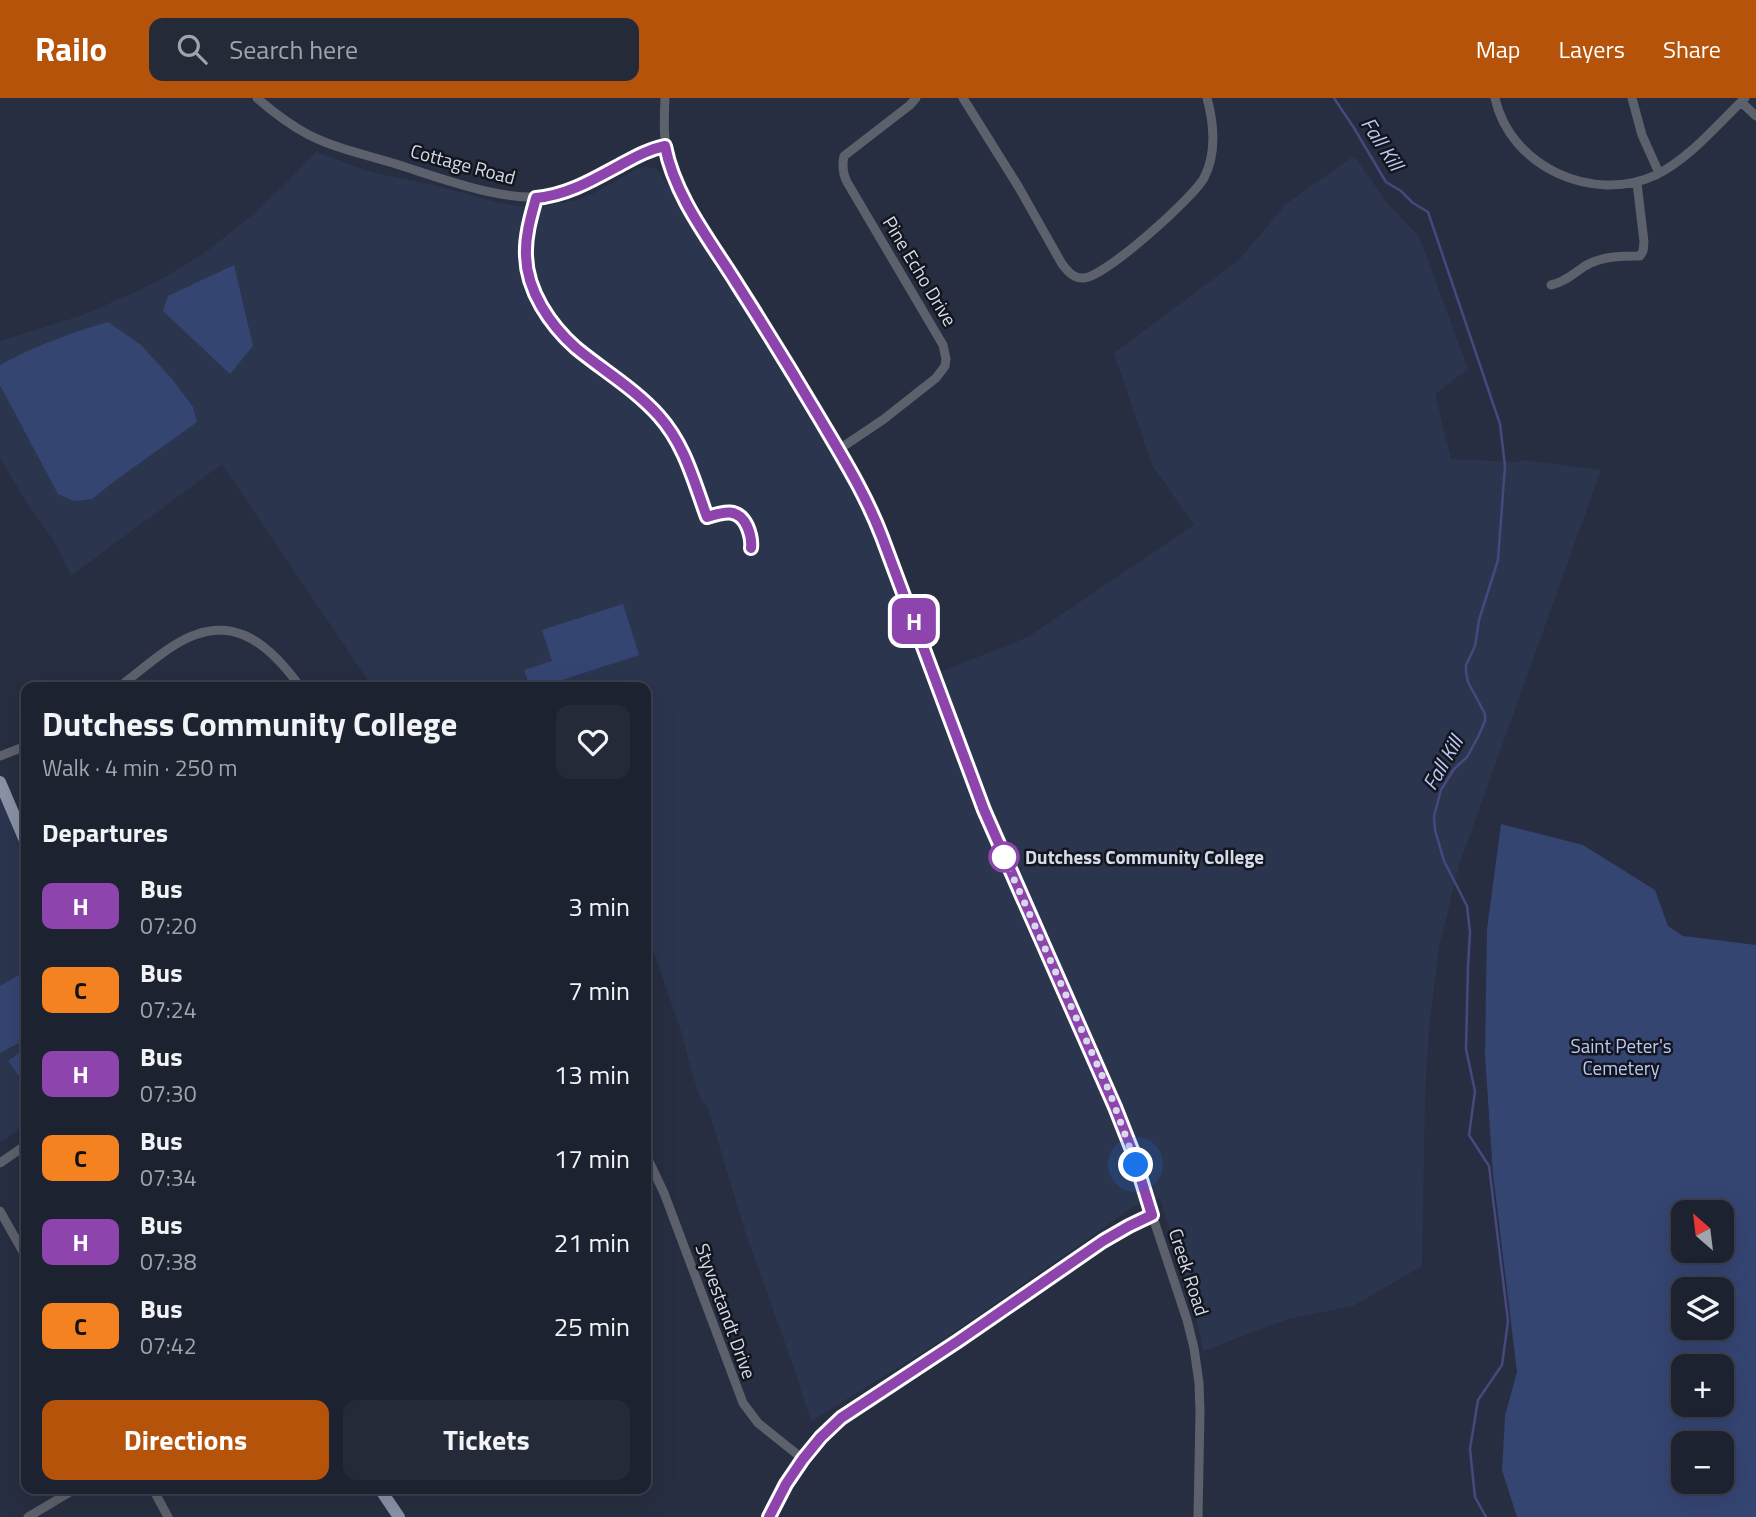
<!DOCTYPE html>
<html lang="en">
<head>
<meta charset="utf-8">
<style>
	:root { --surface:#1d2231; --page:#252a39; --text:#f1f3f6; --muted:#a0a4ab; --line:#3b3f4d; --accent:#b45309 }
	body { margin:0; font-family:"Titillium Web",sans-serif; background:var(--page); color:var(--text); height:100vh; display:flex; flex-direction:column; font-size:26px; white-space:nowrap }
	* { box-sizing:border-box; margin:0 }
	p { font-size:23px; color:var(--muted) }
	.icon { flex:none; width:38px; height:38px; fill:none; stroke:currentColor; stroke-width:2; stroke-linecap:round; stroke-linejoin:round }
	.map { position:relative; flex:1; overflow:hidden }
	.sheet { position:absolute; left:21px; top:584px; width:630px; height:812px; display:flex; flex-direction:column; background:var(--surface); border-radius:14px; box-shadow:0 7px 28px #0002,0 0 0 2px var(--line) }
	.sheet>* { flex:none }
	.badge { padding:0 14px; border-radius:10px; font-size:24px; line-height:46px }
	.needle { width:46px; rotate:332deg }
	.controls { position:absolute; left:1671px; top:1102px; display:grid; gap:14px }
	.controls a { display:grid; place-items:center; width:63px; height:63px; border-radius:14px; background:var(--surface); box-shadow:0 7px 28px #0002,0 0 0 2px var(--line); font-size:35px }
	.you { position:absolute; width:35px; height:35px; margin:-18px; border:5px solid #fff; border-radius:50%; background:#1a73e8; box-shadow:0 0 0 10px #1a73e833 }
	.map>.badge { position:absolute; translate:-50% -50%; box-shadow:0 0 0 4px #fff }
	h2 { padding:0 21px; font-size:26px; line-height:63px }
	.round { display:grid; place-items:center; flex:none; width:74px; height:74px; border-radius:14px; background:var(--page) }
	.headline { display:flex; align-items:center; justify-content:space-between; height:119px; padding:0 21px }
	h1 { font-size:33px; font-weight:700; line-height:52px }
	.button { display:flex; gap:14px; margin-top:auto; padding:14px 21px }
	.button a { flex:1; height:80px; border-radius:14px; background:var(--accent); color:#fff; font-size:28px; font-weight:700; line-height:80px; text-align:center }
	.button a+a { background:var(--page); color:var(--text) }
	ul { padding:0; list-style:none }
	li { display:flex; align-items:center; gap:21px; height:84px; padding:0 21px }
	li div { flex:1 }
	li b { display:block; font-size:26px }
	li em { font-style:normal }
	li .badge { min-width:77px; font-weight:700; text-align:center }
	header { display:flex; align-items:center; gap:42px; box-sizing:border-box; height:98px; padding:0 35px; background:var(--accent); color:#fff }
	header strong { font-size:33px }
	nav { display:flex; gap:38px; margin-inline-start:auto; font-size:24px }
	.search { width:490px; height:63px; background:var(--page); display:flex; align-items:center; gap:18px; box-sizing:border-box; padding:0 24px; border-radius:14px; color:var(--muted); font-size:26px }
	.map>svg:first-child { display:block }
</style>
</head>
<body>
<header>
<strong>Railo</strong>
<div class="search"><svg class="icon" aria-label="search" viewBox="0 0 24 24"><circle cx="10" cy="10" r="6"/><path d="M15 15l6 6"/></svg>Search here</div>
<nav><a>Map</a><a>Layers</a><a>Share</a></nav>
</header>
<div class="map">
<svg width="1756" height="1419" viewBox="0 0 1756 1419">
	<rect width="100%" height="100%" fill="#272e41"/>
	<path fill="#2c354e" d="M 316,54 L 371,74 L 438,88 L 499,105 L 518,108 L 539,109 L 578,102 L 598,93 L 638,70 L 646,68 L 656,71 L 670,89 L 850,386 L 871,429 L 927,579 L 1028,539 L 1194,427 L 1152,367 L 1114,255 L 1238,163 L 1286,106 L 1354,58 L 1388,106 L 1419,138 L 1468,271 L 1435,296 L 1451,361 L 1518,364 L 1522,362 L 1601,372 L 1459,767 L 1439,849 L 1429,929 L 1425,998 L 1422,1168 L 1353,1208 L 1288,1221 L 1203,1253 L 1199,1230 L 1160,1100 L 1133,1109 L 946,1240 L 811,1323 L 794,1270 L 745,1133 L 708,1010 L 701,1001 L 693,978 L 681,933 L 646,832 L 646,590 L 373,590 L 222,366 L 71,478 L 57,448 L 27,405 L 0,360 L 0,243 L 80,218 L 131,196 L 169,177 L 207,153 L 249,120 L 284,87 Z
		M 0,697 L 26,754 L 26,1027 L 1,1044 L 0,1042 Z"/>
	<path fill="#354572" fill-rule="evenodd" d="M 234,167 L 253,248 L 230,276 L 163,213 L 168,198 Z
		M 108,224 L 141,247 L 172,281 L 193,309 L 197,324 L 116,382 L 92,401 L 74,403 L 58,396 L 0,287 L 0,267 C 35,248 70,235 108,224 Z
		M 623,506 L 639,557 L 559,583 L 561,590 L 530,590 L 524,572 L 552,563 L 542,532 Z
		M 1501,726 L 1583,747 L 1655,792 L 1668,828 L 1683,838 L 1756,847 L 1756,1419 L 1517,1419 L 1502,1372 L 1505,1318 L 1517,1274 L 1493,1076 L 1485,957 L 1487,831 ZM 1684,1115 L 1722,1115 L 1722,1153 L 1684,1153 ZM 1684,1192 L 1722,1192 L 1722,1230 L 1684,1230 ZM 1684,1269 L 1722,1269 L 1722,1307 L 1684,1307 ZM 1684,1346 L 1722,1346 L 1722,1384 L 1684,1384 Z
		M 22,875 L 26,882 L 26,941 L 0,955 L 0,888 Z
		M 26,950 L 26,988 L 8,963 Z"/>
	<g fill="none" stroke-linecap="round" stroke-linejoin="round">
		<path stroke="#45497e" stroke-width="2.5" d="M 1334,0 L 1354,30 L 1386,84 L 1401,93 L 1413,105 L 1428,114 L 1500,326 L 1505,368 L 1498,462 L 1479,522 L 1475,548 L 1466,567 L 1466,574 L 1468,584 L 1485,616 L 1485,623 L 1478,639 L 1467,659 L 1454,671 L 1441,692 L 1434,718 L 1435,732 L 1444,763 L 1467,808 L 1470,834 L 1468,869 L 1466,951 L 1475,993 L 1469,1037 L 1489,1068 L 1508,1223 L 1502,1267 L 1478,1302 L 1470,1351 L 1475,1399 L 1486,1419"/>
		<path stroke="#5d616b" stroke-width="9" d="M 257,0 C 273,14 290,27 309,37 C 337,51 367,57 396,66 C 438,79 510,107 552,97 C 593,88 625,55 665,48
			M 665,0 C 664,23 663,46 670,69 C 683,109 714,148 736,184 C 763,226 789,269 814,312 C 839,353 864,394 882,439 L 984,712 L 1121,1023 L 1187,1222 L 1194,1250 L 1199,1285 L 1200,1314 L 1198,1419
			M 963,0 L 1018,88 L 1062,166 C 1068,173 1073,181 1084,180 C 1106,178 1192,101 1204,80 C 1217,55 1214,26 1207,0
			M 1495,0 C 1510,69 1593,106 1656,77 C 1689,61 1718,26 1745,0
			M 1632,0 L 1642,37 L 1659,75
			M 1741,4 L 1756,18
			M 1551,187 C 1565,184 1574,175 1585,168 C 1602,158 1621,158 1640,158 L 1643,153 L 1644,144 L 1637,85
			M 838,352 L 884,321 L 936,280 L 945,268 L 946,261 L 943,247 L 847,84 C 843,76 842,67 844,58 L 910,7 L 916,0
			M 118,590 C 135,577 152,562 170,550 C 227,511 266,541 301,590
			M 0,658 L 26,648
			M 646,1057 L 664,1095 L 743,1305 L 758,1325 L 803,1361
			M 0,1065 L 26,1047
			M 0,1113 L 26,1159
			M 153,1391 L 168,1419
			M 28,1419 L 75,1391
			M 768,1419 L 786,1386 L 803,1361 L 821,1339 L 841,1320 L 958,1243 L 1103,1143 L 1129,1127 L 1152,1117"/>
		<path stroke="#8b92a6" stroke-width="12" d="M 0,684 L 26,745
			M 380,1391 L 399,1419"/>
	</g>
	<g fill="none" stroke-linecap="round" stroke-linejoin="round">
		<g stroke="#fff" stroke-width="16">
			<path id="line" d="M 751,450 C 752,442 750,435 747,428 C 738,409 723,414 707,419 C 694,384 685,347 659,318 C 635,291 604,273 576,250 C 550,227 527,193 526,158 C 525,138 531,118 536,100 C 569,97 596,80 624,65 C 637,58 650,51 665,48 C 675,100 712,145 739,189 C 767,233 794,277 820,321 C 843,360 866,397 882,439 L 984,712 L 1115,1009 L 1132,1052 L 1152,1117 L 1129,1128 L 1103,1143 L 958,1243 L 841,1320 L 821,1339 L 803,1361 L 786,1386 L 769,1419"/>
		</g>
		<use href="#line" stroke="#8e44ad" stroke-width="10"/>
		<path stroke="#d6dbe8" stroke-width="7" stroke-dasharray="0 12.6" d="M 1004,759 L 1110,995 L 1136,1067"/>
	</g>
	<circle fill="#fff" stroke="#8e44ad" stroke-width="3.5" cx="1004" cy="759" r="14"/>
	<g text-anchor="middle" stroke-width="5" stroke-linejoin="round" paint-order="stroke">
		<g font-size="19" fill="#d6dbe8" stroke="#13161f">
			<text transform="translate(463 66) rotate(15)" y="7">Cottage Road</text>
			<text transform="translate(920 173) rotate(59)" y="7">Pine Echo Drive</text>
			<text transform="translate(1189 1174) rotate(72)" y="7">Creek Road</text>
			<text transform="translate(726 1213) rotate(70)" y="7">Styvestandt Drive</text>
		</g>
		<g font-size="19" font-weight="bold" fill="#d6dbe8" stroke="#13161f" text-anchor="start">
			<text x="1025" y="766">Dutchess Community College</text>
		</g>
		<g font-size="19" fill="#b8c8f1" stroke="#13161f">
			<text x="1621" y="955">Saint Peter's<tspan x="1621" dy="22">Cemetery</tspan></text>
		</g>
		<g font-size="21" font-style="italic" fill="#bacaf3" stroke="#13161f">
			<text transform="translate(1382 46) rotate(57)" y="7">Fall Kill</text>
			<text transform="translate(1443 665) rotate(-60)" y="7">Fall Kill</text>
		</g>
	</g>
</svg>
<div class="controls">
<a><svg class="needle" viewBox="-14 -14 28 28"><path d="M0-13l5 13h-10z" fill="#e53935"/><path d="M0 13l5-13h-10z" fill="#a0a4ab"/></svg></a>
<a><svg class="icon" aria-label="layers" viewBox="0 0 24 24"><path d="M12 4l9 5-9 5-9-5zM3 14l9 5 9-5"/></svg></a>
<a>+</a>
<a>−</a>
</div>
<div class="you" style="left:1136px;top:1067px"></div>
<b class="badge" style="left:914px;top:523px;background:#8e44ad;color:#fff">H</b>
<section class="sheet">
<div class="headline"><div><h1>Dutchess Community College</h1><p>Walk · 4 min · 250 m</p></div><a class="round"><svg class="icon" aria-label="heart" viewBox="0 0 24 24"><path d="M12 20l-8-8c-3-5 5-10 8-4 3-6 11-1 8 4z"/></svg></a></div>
<h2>Departures</h2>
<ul>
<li><span class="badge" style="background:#8e44ad;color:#fff">H</span><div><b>Bus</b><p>07:20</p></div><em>3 min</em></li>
<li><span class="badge" style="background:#f58220;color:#111">C</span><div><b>Bus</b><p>07:24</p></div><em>7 min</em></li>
<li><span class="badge" style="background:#8e44ad;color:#fff">H</span><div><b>Bus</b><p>07:30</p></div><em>13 min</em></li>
<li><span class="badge" style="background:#f58220;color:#111">C</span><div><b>Bus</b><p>07:34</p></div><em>17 min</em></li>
<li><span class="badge" style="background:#8e44ad;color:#fff">H</span><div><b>Bus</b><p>07:38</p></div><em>21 min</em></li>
<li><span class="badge" style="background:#f58220;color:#111">C</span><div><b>Bus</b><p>07:42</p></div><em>25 min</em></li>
</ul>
<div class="button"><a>Directions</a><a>Tickets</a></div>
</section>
</div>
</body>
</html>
